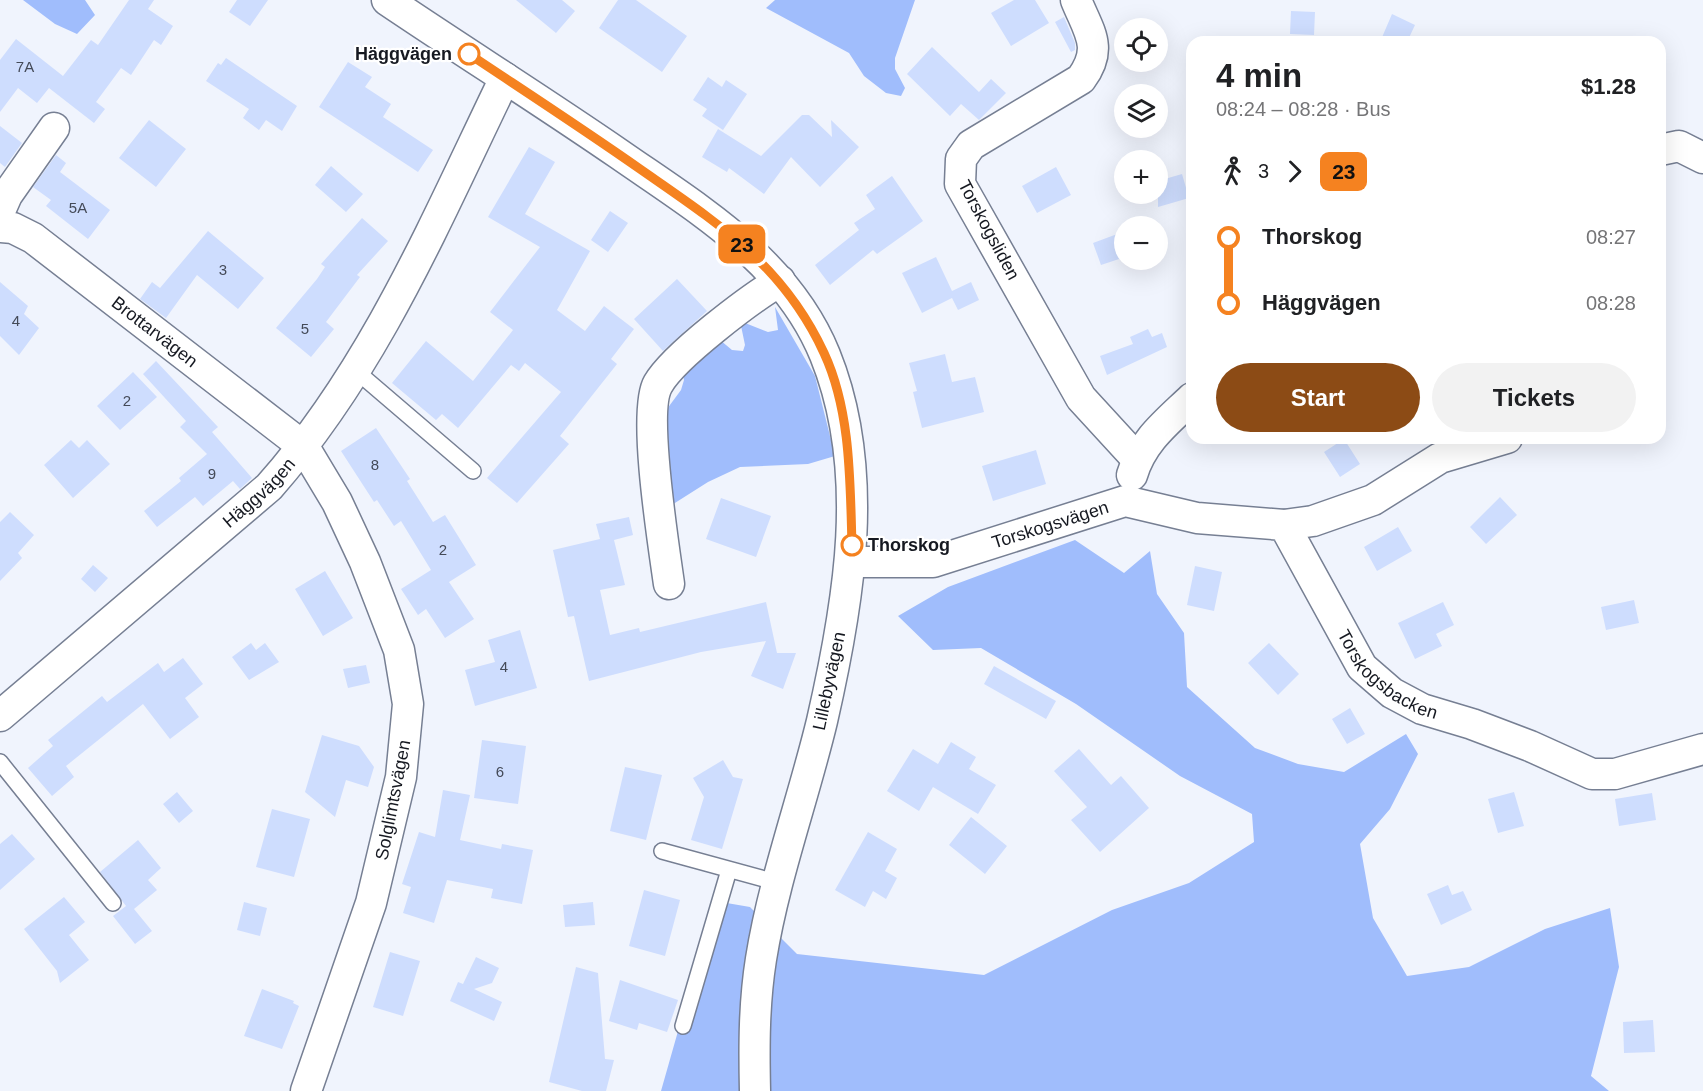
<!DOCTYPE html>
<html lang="en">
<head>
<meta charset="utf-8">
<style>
	:root { --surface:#fff; --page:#f2f2f2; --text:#202124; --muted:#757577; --accent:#8c4b15 }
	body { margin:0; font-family:Helvetica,sans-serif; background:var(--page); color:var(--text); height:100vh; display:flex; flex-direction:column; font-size:22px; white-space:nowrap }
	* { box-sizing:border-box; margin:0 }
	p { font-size:20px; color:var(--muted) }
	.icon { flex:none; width:33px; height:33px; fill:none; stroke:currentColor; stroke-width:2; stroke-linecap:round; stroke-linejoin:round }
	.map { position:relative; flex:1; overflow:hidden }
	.side { position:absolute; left:1186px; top:36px; width:480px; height:408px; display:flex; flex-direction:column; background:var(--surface); border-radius:18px; box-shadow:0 6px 24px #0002 }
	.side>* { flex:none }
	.badge { padding:0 12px; border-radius:9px; font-size:21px; line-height:39px }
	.buttons { position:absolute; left:1114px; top:18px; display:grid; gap:12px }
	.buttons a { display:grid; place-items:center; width:54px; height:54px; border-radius:50%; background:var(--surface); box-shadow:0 6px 24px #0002; font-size:30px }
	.map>.badge { position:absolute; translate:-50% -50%; box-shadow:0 0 0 3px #fff }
	.legs { display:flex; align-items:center; gap:9px; height:66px; padding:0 30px; font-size:20px }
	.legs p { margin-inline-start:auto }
	.overview { display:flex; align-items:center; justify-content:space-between; height:102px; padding:0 30px }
	h1 { font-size:33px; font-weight:600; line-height:45px }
	.button { display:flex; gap:12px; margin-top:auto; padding:12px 30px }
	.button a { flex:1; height:69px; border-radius:36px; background:var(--accent); color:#fff; font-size:24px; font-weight:600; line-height:69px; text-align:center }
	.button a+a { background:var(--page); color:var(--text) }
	ul { padding:0 30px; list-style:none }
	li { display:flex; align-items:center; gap:21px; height:66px; font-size:22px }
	li i { display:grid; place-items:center; width:9px; height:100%; margin:0 8px; background:currentColor }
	li i::after { content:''; width:15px; height:15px; margin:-8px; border:4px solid; border-radius:50%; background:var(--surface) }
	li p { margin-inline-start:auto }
	li:first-child i { background:linear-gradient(#0000 50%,currentColor 0) }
	li:last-child i { background:linear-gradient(currentColor 50%,#0000 0) }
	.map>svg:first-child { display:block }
</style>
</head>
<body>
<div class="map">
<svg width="1703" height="1091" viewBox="0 0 1703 1091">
	<rect width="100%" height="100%" fill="#f0f4fd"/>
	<path fill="#a0bdfc" d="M 23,0 L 85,0 L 95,15 L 77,34 L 55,24 Z
		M 775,0 L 915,0 L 895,58 L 895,69 L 905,88 L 901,96 L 886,93 L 864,76 L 849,53 L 766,8 Z
		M 775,307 L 815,376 L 835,456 L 808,464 L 740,467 L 708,482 L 667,508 L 664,413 L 681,390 L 684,380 L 682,370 L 720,340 L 732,350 L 743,351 L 745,345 L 740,321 L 768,332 L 778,330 Z
		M 1075,540 L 1124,573 L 1150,551 L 1157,594 L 1184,633 L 1187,687 L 1255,748 L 1298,764 L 1344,772 L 1406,734 L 1418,754 L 1390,809 L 1360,844 L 1373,918 L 1407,976 L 1469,967 L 1545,929 L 1610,908 L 1619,967 L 1591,1076 L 1609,1091 L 661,1091 L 715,901 L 750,907 L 797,954 L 984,975 L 1112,910 L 1189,883 L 1254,842 L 1252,814 L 1180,776 L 1076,704 L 981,648 L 933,650 L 898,616 L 948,587 Z"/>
	<path fill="#ceddfe" d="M 129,0 L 154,0 L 148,9 L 173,26 L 161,45 L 154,40 L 131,75 L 121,68 L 96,102 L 105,109 L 94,123 L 49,88 L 37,103 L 18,88 L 0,112 L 0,60 L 16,39 L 63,76 L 91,40 L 98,45 Z
		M 237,0 L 268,0 L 250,26 L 229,12 Z
		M 516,0 L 562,0 L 575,11 L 556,33 Z
		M 618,0 L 636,0 L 687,36 L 662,72 L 599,28 Z
		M 1014,0 L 1035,0 L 1049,23 L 1011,46 L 991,13 Z
		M 1291,11 L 1315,12 L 1314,35 L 1290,34 Z
		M 1392,14 L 1415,25 L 1407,42 L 1380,42 Z
		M 1064,17 L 1075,43 L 1075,50 L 1071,52 L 1055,22 Z
		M 932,47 L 979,92 L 991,79 L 1006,93 L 979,120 L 961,104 L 950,116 L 907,74 Z
		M 226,58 L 297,106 L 282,131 L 266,120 L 259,130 L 243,118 L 249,109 L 206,81 L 218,63 L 221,65 Z
		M 348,62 L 372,77 L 365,87 L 391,104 L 383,117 L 433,150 L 418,172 L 319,107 Z
		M 708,77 L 722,87 L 726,80 L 747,94 L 723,130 L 702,116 L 707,109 L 693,100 Z
		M 802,115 L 809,115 L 832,137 L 831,120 L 859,147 L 820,187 L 791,157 L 764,194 L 729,168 L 727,172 L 702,157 L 718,129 L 761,156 Z
		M 149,120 L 186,149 L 156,187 L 119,158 Z
		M 0,126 L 22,143 L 5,167 L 0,163 Z
		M 529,147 L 555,162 L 525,214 L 590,251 L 557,310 L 585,331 L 604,306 L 634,329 L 611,359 L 617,364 L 560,436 L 569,444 L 517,503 L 487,478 L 561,392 L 525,363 L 519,371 L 511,365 L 458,428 L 442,414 L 436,420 L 392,383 L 426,341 L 473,381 L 513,330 L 490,312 L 540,247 L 488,217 Z
		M 56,155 L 66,163 L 60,172 L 110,210 L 88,239 L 46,206 L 51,200 L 33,187 Z
		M 331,166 L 363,194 L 346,212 L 315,185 Z
		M 1056,167 L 1071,195 L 1037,213 L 1022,186 Z
		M 1182,174 L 1189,198 L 1158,207 L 1158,181 Z
		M 892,176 L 923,221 L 877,254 L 873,250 L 830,285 L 815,265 L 859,230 L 854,223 L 875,209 L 866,195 Z
		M 610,211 L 628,223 L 608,252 L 591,240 Z
		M 362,218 L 388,241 L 357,275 L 360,277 L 326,322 L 334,329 L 311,357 L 276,328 L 317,279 L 325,267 L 321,264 Z
		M 208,231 L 264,278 L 238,309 L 197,275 L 166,318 L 140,299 L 152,282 L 160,288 Z
		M 1120,233 L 1125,245 L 1125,257 L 1101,265 L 1093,243 Z
		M 936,257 L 952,291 L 971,282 L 979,300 L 958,310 L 952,298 L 922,313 L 902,273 Z
		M 677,279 L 707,311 L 663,351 L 634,319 Z
		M 0,282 L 28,306 L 24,314 L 39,328 L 19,355 L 0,336 Z
		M 1148,329 L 1152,337 L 1162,333 L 1167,347 L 1107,375 L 1100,356 L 1133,344 L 1130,337 Z
		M 945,354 L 952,382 L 975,377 L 984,412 L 922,428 L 913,392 L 917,391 L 909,363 Z
		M 156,361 L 218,427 L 212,432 L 252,478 L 240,489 L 233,481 L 203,506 L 195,497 L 157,527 L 144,511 L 181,481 L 179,478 L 207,454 L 180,427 L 186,421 L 143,374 Z
		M 133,372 L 157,397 L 120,430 L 97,406 Z
		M 376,428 L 410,479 L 407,481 L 433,522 L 445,515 L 476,565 L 449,582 L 474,619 L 445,638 L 426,609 L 418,615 L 401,589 L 431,570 L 401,521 L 394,526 L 377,500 L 374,502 L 341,451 Z
		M 1344,439 L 1360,464 L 1340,477 L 1324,452 Z
		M 71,440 L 79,448 L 87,440 L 110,464 L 73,498 L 44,465 Z
		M 1036,450 L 1046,484 L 993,501 L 982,466 Z
		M 1500,497 L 1517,515 L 1486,544 L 1470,527 Z
		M 721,498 L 771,516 L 756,557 L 706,539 Z
		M 10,512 L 34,535 L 18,553 L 22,558 L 0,581 L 0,522 Z
		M 629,517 L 633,535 L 614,540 L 625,585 L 600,590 L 610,635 L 639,628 L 640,632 L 766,602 L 777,653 L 796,653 L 783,689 L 751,676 L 766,641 L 701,652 L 589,681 L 574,616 L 568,617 L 553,550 L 600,539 L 596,524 Z
		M 1398,527 L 1412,551 L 1377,571 L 1364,547 Z
		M 93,565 L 108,578 L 95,592 L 81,579 Z
		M 1195,566 L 1222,572 L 1214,611 L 1187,605 Z
		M 325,571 L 353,618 L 323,636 L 295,589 Z
		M 1634,600 L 1639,623 L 1606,630 L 1601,607 Z
		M 1443,602 L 1454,625 L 1436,634 L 1442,646 L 1415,659 L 1398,623 Z
		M 520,630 L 537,688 L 475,706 L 465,670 L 495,662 L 488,640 Z
		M 251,643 L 256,650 L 265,643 L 279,662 L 249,680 L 232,657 Z
		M 1269,643 L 1299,674 L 1278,695 L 1248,663 Z
		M 183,658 L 203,684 L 185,698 L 199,717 L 170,739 L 143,704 L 66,766 L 74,777 L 52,796 L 28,768 L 53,746 L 48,740 L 102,696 L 107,702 L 158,663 L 164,672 Z
		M 366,665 L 370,683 L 348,688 L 343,669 Z
		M 994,666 L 1056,701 L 1046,719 L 984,684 Z
		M 1350,708 L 1365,734 L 1347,744 L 1332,719 Z
		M 322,735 L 359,746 L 374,767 L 368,787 L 346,780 L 335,817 L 305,792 Z
		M 482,740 L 526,746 L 518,804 L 474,798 Z
		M 951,742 L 976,757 L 969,769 L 996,785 L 978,814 L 933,787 L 919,811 L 887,791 L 913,749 L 938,764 Z
		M 1079,749 L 1111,785 L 1121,776 L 1149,808 L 1100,852 L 1071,820 L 1087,807 L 1054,771 Z
		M 723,760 L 733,777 L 743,779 L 722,849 L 691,840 L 704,797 L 693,778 Z
		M 625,767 L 662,775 L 646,840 L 610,831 Z
		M 443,790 L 470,795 L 460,840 L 501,849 L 502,844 L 533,850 L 522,904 L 491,898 L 493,889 L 447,880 L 434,923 L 403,913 L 411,887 L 402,884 L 419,832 L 435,837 Z
		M 177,792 L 193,811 L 179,823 L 163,804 Z
		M 1514,792 L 1524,826 L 1498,833 L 1488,799 Z
		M 1652,793 L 1656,820 L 1619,826 L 1615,799 Z
		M 272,809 L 310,819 L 294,877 L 256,867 Z
		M 971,817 L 1007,846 L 985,874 L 949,845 Z
		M 868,832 L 897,849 L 885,871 L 897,878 L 886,899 L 873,891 L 865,907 L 835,890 Z
		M 12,834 L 35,859 L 0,890 L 0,844 Z
		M 138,840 L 161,868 L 148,880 L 157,890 L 134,909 L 152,931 L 135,944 L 113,916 L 126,906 L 100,872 Z
		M 1448,885 L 1452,895 L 1463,891 L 1472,910 L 1441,925 L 1427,894 Z
		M 644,890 L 680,900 L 665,956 L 629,946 Z
		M 64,897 L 85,922 L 69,935 L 89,960 L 60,983 L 57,971 L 24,929 Z
		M 244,902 L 267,908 L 260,936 L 237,930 Z
		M 593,902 L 595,925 L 565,927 L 563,905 Z
		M 390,952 L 420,961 L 403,1016 L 373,1007 Z
		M 476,957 L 499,968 L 492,983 L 474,989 L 502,1002 L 494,1021 L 450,1001 L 458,982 L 463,984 Z
		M 576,967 L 598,973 L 605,1059 L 614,1060 L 606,1091 L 582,1091 L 549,1082 Z
		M 620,980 L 678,1000 L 667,1032 L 639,1023 L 637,1030 L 609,1021 Z
		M 262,989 L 294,1001 L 293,1003 L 299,1006 L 282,1049 L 244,1036 Z
		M 1653,1020 L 1655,1052 L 1624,1053 L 1623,1022 Z"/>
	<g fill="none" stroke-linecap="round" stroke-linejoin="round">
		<g stroke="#767f93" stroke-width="18">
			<path id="service" d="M 355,370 L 473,471
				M 0,762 L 113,903
				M 662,851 L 779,883
				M 683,1026 L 729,870"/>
		</g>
		<g stroke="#767f93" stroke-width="33">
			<g id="minor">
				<path d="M 387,0 C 464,52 542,101 619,154 C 698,209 787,261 825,355 C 872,471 849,603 822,721 C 803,800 774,878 761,959 C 754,1003 754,1046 755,1091"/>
				<path d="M 1076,0 C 1089,32 1104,48 1081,79 L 971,145 L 961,159 L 960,184 L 1081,398 L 1137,459"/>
				<path d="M 1660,150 L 1679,146 L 1703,158"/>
				<path d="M 0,211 L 7,195 L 54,128"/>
				<path id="s1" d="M 0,227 L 13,228 L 33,238 L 304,447 L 337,502 L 365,562 L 399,650 L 408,704 L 401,777 L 371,903 L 306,1091"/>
				<path d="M 1132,475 C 1142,441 1167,422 1192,398"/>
				<path d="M 1284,525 L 1313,521 L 1373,500 L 1440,458 L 1507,438"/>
				<path id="s2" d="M 850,562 L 933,562 L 1125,501 L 1197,518 L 1284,525 L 1362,667 L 1392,693 L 1422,709 L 1472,724 L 1530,746 L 1592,774 L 1615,774 L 1703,749"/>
				<path d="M 669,584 C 664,548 642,411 658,384 C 674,356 751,298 780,281"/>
				<path id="s3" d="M 0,716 L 269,487 C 375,367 436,220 505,78"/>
			</g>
		</g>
		<use href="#service" stroke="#fff" stroke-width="15"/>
		<use href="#minor" stroke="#fff" stroke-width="30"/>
	</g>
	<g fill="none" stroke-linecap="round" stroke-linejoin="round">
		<g stroke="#fff" stroke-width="14">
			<path id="line-1" d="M 469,54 C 526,92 583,129 640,169 C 716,222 783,264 824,353 C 851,411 850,482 852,545"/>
		</g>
		<use href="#line-1" stroke="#f58220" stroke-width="9"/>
	</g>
	<g fill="#fff" stroke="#f58220" stroke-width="3">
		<circle cx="469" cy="54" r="10"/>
		<circle cx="852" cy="545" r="10"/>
	</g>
	<g text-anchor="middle" stroke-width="4.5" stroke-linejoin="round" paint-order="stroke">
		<g font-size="15" fill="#444a58">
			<text x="25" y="72">7A</text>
			<text x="78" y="213">5A</text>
			<text x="223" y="275">3</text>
			<text x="16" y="326">4</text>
			<text x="305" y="334">5</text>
			<text x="127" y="406">2</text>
			<text x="375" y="470">8</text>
			<text x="212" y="479">9</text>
			<text x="443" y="555">2</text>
			<text x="504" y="672">4</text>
			<text x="500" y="777">6</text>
		</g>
		<g font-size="18" font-weight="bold" fill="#161921" stroke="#fff" text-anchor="end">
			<text x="452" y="60">Häggvägen</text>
			<text x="868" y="551" text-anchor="start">Thorskog</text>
		</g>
		<g font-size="18" fill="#161921" stroke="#fff">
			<text transform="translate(989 230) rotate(62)" y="6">Torskogsliden</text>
			<text dy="6" stroke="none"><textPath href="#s1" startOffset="189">Brottarvägen</textPath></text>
			<text dy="6" stroke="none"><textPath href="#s3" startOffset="342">Häggvägen</textPath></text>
			<text dy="6" stroke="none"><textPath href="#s2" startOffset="206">Torskogsvägen</textPath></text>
			<text dy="6" stroke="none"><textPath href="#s2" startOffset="632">Torskogsbacken</textPath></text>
			<text transform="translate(829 681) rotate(-78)" y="6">Lillebyvägen</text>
			<text transform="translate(393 800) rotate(-79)" y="6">Solglimtsvägen</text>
		</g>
	</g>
</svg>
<div class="buttons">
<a><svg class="icon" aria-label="locate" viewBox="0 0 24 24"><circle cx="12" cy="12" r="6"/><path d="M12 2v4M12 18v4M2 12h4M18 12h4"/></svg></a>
<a><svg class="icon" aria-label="layers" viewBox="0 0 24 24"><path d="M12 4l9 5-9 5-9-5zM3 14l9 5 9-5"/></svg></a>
<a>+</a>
<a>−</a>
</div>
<b class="badge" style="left:742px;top:244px;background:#f58220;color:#111">23</b>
<section class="side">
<div class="overview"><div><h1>4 min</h1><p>08:24 – 08:28 · Bus</p></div><b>$1.28</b></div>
<div class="legs"><svg class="icon" aria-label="walk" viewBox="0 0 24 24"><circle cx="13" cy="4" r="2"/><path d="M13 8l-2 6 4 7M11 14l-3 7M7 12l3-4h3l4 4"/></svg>3<svg class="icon" aria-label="forward" viewBox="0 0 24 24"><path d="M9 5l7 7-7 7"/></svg><b class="badge" style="background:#f58220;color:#111">23</b></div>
<ul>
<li><i style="color:#f58220"></i><b>Thorskog</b><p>08:27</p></li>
<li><i style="color:#f58220"></i><b>Häggvägen</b><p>08:28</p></li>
</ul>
<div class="button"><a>Start</a><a>Tickets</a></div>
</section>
</div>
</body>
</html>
